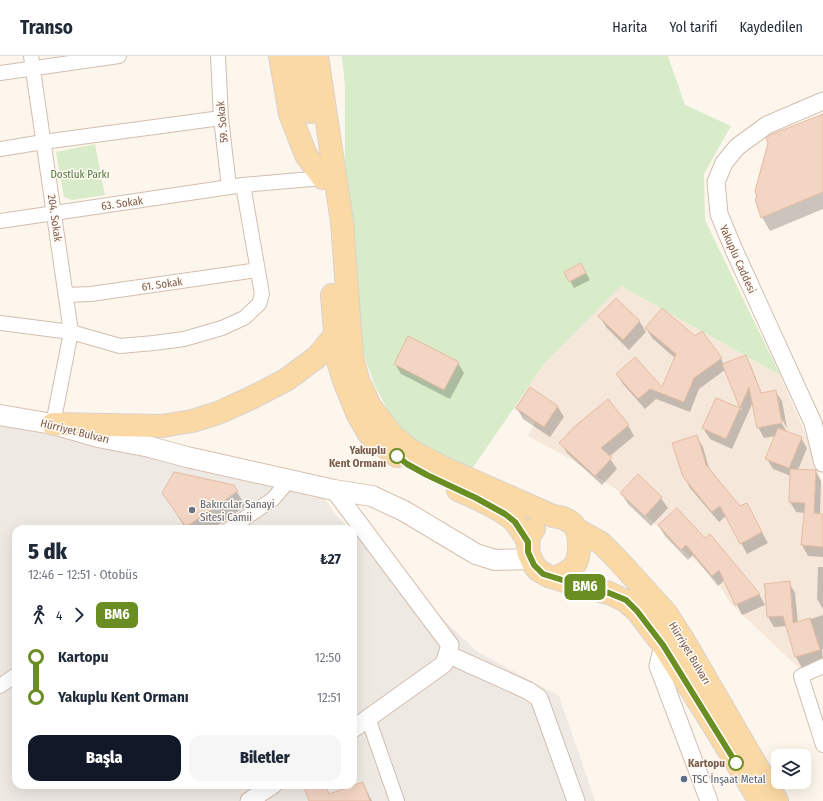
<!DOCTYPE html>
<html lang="tr">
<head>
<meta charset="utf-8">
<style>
	:root { --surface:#fff; --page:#f6f6f7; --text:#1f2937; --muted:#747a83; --line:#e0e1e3; --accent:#111827 }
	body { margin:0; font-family:"Fira Sans Condensed",sans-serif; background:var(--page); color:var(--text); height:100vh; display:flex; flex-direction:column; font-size:15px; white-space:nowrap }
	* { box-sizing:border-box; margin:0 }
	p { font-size:13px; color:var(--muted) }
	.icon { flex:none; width:22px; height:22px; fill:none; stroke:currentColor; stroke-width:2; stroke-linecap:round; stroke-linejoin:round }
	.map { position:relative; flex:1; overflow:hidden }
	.sheet { position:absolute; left:12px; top:469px; width:345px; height:264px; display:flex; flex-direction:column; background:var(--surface); border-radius:12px; box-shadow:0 4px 16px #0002 }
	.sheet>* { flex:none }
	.badge { padding:0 8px; border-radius:6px; font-size:14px; line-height:26px }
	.tools { position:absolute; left:771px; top:693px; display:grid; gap:8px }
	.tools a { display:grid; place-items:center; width:40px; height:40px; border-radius:8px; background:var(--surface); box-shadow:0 4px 16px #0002; font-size:20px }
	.map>.badge { position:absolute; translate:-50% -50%; box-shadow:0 0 0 2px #fff }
	.legs { display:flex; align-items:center; gap:6px; height:44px; padding:0 16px; font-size:13px }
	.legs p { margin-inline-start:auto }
	.head { display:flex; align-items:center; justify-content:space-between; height:68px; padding:0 16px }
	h1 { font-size:22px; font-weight:800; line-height:30px }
	.action { display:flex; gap:8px; margin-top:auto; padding:8px 16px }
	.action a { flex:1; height:46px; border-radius:12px; background:var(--accent); color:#fff; font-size:16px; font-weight:800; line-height:46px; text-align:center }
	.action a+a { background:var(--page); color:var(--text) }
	ul { padding:0 16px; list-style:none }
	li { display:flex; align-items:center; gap:14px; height:40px; font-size:15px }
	li i { display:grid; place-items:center; width:6px; height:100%; margin:0 5px; background:currentColor }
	li i::after { content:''; width:10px; height:10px; margin:-5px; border:3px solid; border-radius:50%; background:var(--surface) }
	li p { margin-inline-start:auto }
	li:first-child i { background:linear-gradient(#0000 50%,currentColor 0) }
	li:last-child i { background:linear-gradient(currentColor 50%,#0000 0) }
	header { display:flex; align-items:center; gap:24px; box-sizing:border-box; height:56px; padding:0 20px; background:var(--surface); border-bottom:1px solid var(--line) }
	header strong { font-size:19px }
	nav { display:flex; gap:22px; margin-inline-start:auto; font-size:14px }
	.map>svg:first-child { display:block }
</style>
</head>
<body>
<header>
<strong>Transo</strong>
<nav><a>Harita</a><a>Yol tarifi</a><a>Kaydedilen</a></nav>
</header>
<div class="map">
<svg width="823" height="745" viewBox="0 0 823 745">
	<rect width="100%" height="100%" fill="#fdf6ec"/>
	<path fill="#f5e8da" d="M 621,230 L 780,319 L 809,386 L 823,431 L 823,601 L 799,612 L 731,548 L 716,524 L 620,436 L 572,404 L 528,380 L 535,366 L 513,353 L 544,308 Z"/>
	<path fill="#efe9e4" d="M 0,363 L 315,428 L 335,458 L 350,473 L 16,473 L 16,729 L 353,729 L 353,476 L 476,595 L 559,640 L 595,745 L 0,745 Z"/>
	<path fill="#d8ecc9" d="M 342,0 L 668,0 L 685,49 L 731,70 L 704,118 L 705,164 L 780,319 L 621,230 L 544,308 L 472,413 L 425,391 L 397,371 L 374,328 L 363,295 L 345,104 L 345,31 Z
		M 95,88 L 105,139 L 72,144 L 64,141 L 56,96 Z"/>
	<path fill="#0003" d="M 823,59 L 823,153 L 770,175 L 762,161 L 758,141 Z
		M 585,215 L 590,224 L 574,232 L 565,216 Z
		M 616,243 L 640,266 L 646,276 L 629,294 L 606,271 L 600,261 Z
		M 646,272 L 721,303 L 724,309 L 745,300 L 751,310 L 762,338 L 775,335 L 782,345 L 787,372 L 781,362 L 779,363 L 787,376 L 801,382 L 807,392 L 798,414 L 815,414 L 821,425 L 820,458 L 823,459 L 823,501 L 808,500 L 802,489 L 805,457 L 796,456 L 790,446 L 791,420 L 773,413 L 767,403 L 776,380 L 764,382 L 758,371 L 753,346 L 732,393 L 710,383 L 703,372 L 717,343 L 742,354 L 725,314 L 699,333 L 690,356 L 656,343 L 645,353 L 623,328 L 617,318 L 663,333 L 675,302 L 652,282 Z
		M 458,307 L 464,317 L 450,343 L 401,318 L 395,308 Z
		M 558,351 L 564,361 L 550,381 L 523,363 L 517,352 Z
		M 628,369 L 634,380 L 609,401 L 617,413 L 602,429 L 567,397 L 561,387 Z
		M 696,380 L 703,391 L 710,416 L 740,451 L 752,458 L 768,487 L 747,498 L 726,460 L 719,466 L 690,432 L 684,421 Z
		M 638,420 L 661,442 L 668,452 L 651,470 L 628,448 L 621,437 Z
		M 233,430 L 246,450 L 212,473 L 186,473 L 163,437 Z
		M 659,470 L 759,538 L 765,549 L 742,559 L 725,524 L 718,530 L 693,499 L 688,504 L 665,480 Z
		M 818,511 L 823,511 L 823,553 L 817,543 Z
		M 789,527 L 795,537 L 798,567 L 823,559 L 823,593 L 822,593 L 823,605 L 802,612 L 796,601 L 787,570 L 774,571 L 768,561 Z
		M 363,727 L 372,745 L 310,745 L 312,729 L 325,729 L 330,739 Z"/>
	<path fill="#f3d5c3" stroke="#e6bba3" d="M 823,58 L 823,136 L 761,162 L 755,143 L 757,141 L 755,135 L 768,87 L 766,82 L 770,79 Z
		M 581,207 L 586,217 L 569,226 L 564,216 Z
		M 616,242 L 640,265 L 623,284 L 598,260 Z
		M 662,252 L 695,280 L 702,275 L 722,302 L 694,322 L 684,346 L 650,333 L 638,343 L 616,318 L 635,301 L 662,331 L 676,298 L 645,272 Z
		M 408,280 L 459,306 L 444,334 L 394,308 Z
		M 746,299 L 761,337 L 776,334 L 782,367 L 757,372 L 749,331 L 740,352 L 722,308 Z
		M 530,331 L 558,350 L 544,371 L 516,352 Z
		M 716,342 L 740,352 L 726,383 L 702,372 Z
		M 608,343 L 629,369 L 601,392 L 612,402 L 595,420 L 559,387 L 574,371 Z
		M 778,372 L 802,381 L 789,412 L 765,403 Z
		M 697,379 L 706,409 L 740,450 L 747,447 L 762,476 L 740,488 L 720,450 L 712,456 L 683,421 L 672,387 Z
		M 790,413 L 816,414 L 814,457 L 823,458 L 823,491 L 801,489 L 805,447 L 789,446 Z
		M 174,416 L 234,429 L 238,435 L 186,471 L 162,437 Z
		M 638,418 L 662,441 L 645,460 L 620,437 Z
		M 677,452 L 705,482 L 710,478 L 760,538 L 735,549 L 719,514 L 712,520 L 686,489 L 681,494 L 658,469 Z
		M 790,525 L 793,567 L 810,562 L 820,594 L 795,601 L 783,560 L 767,561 L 765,538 L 766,538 L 764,528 Z
		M 363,726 L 370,745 L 309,745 L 304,731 L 309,729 L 325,729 L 329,738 Z"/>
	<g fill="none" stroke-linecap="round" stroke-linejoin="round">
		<g stroke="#d1beb0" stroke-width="16">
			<path id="minor" d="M 31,0 L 71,276 L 120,290 L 154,287 L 184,283 L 222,272 L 244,262 L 259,248 L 262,238 L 243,129
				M 218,0 L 221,62 L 229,131
				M 0,17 L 119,0
				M 0,93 L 43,86 L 221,62
				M 0,165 L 243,129 L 323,122
				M 66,239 L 91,238 L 258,214
				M 0,267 L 71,276 L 53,368
				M 229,473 L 273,443 L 290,423
				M 823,610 L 801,620 L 823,689
				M 0,630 L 16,619
				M 368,662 L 397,745"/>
		</g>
		<g stroke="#d1beb0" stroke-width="19">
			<path id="tertiary" d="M 823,45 L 767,69 L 737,91 L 724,107 L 716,126 L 719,158 L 734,194 L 813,367 L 823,407
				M 334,434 L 450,589 L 444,608 L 353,673
				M 663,589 L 658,610 L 709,745
				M 447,598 L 529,635 L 539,642 L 576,745
				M 249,745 L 273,729"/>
		</g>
		<g stroke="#d6c0b0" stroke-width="22">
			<path id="secondary" d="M 0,359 L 53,368 L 98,381 L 150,391 L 187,401 L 334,434 L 372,440 L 404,455 L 476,498 L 495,504 L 531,503"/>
		</g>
		<g stroke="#dad1cd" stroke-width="24">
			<path id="primary" d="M 280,0 L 290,58 L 306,99 L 323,122
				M 301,0 L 311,56
				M 317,0 L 342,166 L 352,300 L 358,324 L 370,350 L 392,379 L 410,394 L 444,412 L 553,460 C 560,461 568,463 573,468 C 581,477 581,501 574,510 C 569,516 562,519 555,522
				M 332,239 L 337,301 L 343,322 L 357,357 L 369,378 L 397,400
				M 53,368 L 162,370 L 192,365 L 218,357 L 251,342 L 286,324 L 317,301 L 335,279
				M 458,434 C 474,441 505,454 516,467 C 521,473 524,479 528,486
				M 534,473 L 529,479 L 528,496 L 534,509 L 538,514 L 548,520 L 588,532 L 609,537 L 626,545 L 637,555 L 663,589 L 705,656 L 760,745
				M 576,473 L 601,487 L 617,503 L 666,557 L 684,585 L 777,745"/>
		</g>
		<use href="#minor" stroke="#fff" stroke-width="14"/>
		<use href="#tertiary" stroke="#fff" stroke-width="17"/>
		<use href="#secondary" stroke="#fff" stroke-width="20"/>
		<use href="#primary" stroke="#fbd9a5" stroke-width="22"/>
	</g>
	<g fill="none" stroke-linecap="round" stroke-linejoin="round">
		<g stroke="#fff" stroke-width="9">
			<path id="line-1" d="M 397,400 L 407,408 L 427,419 L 476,442 L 505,458 L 515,466 L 528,486 L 528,496 L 534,509 L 543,518 L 588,532 L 609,537 L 626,544 L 637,555 L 663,589 L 736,707"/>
		</g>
		<use href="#line-1" stroke="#6b8e23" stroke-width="6"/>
	</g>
	<g fill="#fff" stroke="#6b8e23" stroke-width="2">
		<circle cx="397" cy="400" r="7"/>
		<circle cx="736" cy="707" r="7"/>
	</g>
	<circle fill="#6b7280" stroke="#fffaf3" stroke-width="1.5" cx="192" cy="454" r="4"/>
	<circle fill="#5c6f8a" stroke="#fffaf3" stroke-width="1.5" cx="684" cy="723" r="4"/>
	<g text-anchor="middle" stroke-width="3" stroke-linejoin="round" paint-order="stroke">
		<g font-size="11" fill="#7a5c4d" stroke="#fffaf3">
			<text transform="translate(222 66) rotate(-95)" y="4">59. Sokak</text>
			<text transform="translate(122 147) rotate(-8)" y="4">63. Sokak</text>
			<text transform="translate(55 162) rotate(82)" y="4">204. Sokak</text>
			<text transform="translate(738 203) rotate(66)" y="4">Yakuplu Caddesi</text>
			<text transform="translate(162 228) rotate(-8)" y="4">61. Sokak</text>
			<text transform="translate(75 375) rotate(14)" y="4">Hürriyet Bulvarı</text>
			<text transform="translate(690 597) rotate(59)" y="4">Hürriyet Bulvarı</text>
		</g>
		<g font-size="11" fill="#537a41" stroke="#fffaf3">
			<text x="80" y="122">Dostluk Parkı</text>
		</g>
		<g font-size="11" font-weight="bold" fill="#7a5c4d" stroke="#fffaf3" text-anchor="end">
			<text x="386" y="398">Yakuplu<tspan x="386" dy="13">Kent Ormanı</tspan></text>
			<text x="725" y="711">Kartopu</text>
		</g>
		<g font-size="11" fill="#5b616d" stroke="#fffaf3" text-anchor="start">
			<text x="200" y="452">Bakırcılar Sanayi<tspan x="200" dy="13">Sitesi Camii</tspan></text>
		</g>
		<g font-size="11" fill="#4e5e75" stroke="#fffaf3" text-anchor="start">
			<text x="692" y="727">TSC İnşaat Metal</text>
		</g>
	</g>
</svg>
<div class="tools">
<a><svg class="icon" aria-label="layers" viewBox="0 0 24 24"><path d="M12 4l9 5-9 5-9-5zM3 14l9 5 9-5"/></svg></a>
</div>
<b class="badge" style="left:585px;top:531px;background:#6b8e23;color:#fff">BM6</b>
<section class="sheet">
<div class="head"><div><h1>5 dk</h1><p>12:46 – 12:51 · Otobüs</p></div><b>₺27</b></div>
<div class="legs"><svg class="icon" aria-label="walk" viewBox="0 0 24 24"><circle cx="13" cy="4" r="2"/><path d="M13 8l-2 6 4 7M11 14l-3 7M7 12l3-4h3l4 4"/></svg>4<svg class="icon" aria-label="forward" viewBox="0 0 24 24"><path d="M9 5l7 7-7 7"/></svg><b class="badge" style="background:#6b8e23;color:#fff">BM6</b></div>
<ul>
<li><i style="color:#6b8e23"></i><b>Kartopu</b><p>12:50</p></li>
<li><i style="color:#6b8e23"></i><b>Yakuplu Kent Ormanı</b><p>12:51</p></li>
</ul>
<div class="action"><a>Başla</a><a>Biletler</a></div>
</section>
</div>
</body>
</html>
